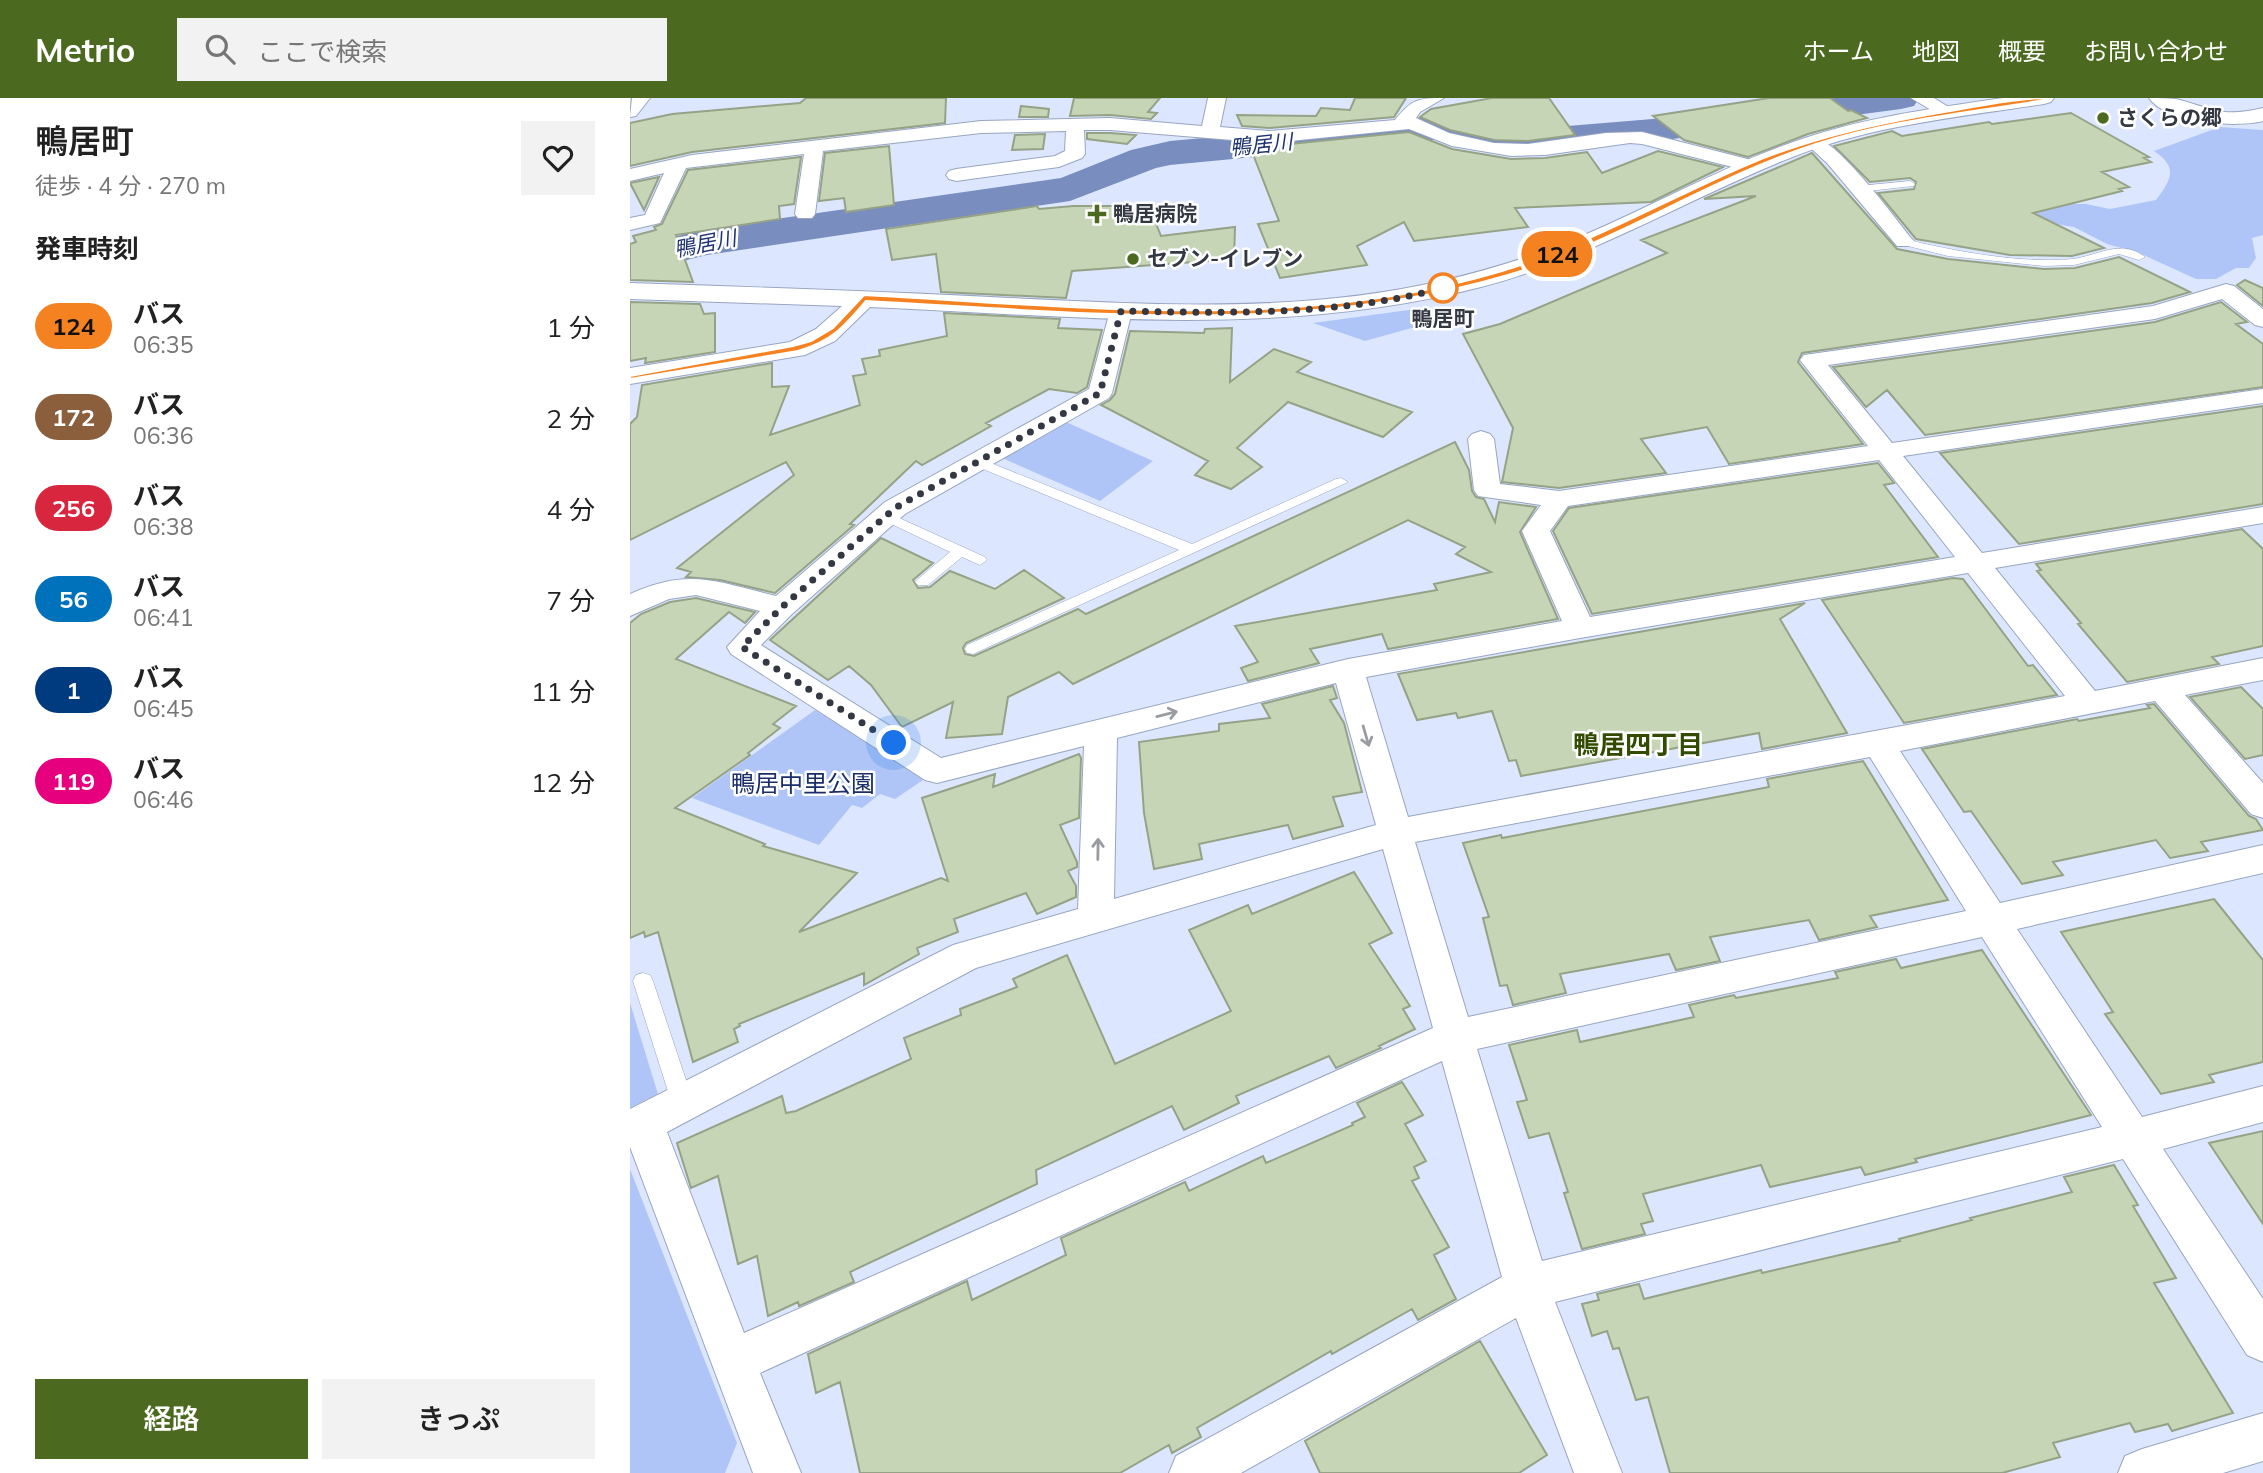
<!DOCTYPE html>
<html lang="ja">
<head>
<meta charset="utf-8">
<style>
	:root { --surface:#fff; --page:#f2f2f2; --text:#222; --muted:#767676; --accent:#4c6a1f }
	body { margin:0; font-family:Mulish,"Noto Sans JP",sans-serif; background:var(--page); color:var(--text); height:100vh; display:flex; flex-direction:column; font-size:26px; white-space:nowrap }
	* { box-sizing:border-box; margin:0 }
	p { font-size:23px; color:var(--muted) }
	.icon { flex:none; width:38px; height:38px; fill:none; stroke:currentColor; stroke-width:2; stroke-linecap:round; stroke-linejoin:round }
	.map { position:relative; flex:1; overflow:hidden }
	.side { display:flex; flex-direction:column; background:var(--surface); width:630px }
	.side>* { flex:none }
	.badge { padding:0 14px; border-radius:23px; font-size:24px; line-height:46px }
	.you { position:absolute; width:35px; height:35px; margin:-18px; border:5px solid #fff; border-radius:50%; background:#1a73e8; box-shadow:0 0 0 10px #1a73e833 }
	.map>.badge { position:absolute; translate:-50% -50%; box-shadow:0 0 0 4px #fff }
	h2 { padding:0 35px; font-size:26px; line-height:63px }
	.round { display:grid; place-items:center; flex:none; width:74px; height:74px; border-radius:0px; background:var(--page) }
	.overview { display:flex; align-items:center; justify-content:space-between; height:119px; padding:0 35px }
	h1 { font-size:33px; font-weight:600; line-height:52px }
	.primary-button { display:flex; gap:14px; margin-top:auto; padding:14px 35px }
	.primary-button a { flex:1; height:80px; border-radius:0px; background:var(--accent); color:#fff; font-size:28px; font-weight:600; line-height:80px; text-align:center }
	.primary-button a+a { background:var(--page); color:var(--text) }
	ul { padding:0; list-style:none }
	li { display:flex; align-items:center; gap:21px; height:91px; padding:0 35px }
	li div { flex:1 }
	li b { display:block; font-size:26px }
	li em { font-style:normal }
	li .badge { min-width:77px; font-weight:700; text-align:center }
	header { display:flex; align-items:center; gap:42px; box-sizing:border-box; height:98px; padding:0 35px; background:var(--accent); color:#fff }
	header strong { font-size:33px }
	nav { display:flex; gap:38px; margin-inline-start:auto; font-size:24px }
	.search { width:490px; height:63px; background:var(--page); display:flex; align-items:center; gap:18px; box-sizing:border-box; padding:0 24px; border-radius:0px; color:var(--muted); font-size:26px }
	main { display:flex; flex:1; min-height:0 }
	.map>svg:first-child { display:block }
</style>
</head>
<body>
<header>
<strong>Metrio</strong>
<div class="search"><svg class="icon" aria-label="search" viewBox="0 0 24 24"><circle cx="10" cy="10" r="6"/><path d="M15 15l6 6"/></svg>ここで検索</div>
<nav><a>ホーム</a><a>地図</a><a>概要</a><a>お問い合わせ</a></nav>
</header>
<main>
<section class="side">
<div class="overview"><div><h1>鴨居町</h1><p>徒歩 · 4 分 · 270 m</p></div><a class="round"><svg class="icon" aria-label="heart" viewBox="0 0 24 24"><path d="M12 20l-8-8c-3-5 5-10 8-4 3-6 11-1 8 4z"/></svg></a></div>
<h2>発車時刻</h2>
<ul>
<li><span class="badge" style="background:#f58220;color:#111">124</span><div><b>バス</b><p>06:35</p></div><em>1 分</em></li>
<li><span class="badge" style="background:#8b5e3c;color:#fff">172</span><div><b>バス</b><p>06:36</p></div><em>2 分</em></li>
<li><span class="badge" style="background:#d7263d;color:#fff">256</span><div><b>バス</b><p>06:38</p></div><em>4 分</em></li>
<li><span class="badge" style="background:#0072bc;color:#fff">56</span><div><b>バス</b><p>06:41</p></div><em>7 分</em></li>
<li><span class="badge" style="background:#003b80;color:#fff">1</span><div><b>バス</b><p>06:45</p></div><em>11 分</em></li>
<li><span class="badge" style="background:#e6007e;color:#fff">119</span><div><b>バス</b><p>06:46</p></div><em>12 分</em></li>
</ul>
<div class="primary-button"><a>経路</a><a>きっぷ</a></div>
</section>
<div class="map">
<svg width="1633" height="1375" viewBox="0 0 1633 1375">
	<rect width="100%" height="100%" fill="#dce7ff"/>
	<path fill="#b0c5f7" d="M 1590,29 L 1633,32 L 1633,137 L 1622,140 L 1626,160 L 1619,170 L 1606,170 L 1586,181 L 1566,181 L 1509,155 L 1477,146 L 1444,129 L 1352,114 L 1427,106 L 1456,106 L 1480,111 L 1526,102 C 1542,81 1548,69 1524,53 Z
		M 786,211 L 796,226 L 735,243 L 683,225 Z
		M 436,324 L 523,363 L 470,403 L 372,360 Z
		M 185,612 L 296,680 L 265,701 L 250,696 L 232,710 L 222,707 L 189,747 L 62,700 Z
		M 0,905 L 28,996 L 0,1010 Z
		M 0,1071 L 107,1345 L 95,1375 L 0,1375 Z"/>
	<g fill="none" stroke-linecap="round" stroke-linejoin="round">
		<path fill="#798ebf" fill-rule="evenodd" d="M 1186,0 L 1289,0 L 1284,8 L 1271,11 L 1035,42 L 901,54 L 856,53 L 812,41 L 540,67 L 526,70 L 440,103 L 77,157 L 0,176 L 0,150 L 76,131 L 431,80 L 501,52 L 540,43 L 814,18 L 856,29 L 901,31 L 1035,20 Z"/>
	</g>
	<path fill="#c7d5b7" stroke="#95a286" stroke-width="2" d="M 176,0 L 316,0 L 315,25 L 62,54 L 0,68 L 0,25 L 42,16 L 170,5 Z
		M 444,0 L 530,0 L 518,14 L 527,15 L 521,21 L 480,17 L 440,18 Z
		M 725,0 L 776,0 L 764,19 L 639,30 L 612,28 L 607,17 L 686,18 L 691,10 L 720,12 Z
		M 862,0 L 919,0 L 945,37 L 898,43 L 864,42 L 820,32 L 790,19 L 801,11 Z
		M 1139,0 L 1200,0 L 1218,13 L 1221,12 L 1237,20 L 1178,36 L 1118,59 L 1054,42 L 1023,18 Z
		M 391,8 L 419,11 L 418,19 L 389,19 Z
		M 1441,15 L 1519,59 L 1514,60 L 1521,64 L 1472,74 L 1499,89 L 1489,91 L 1492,93 L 1403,115 L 1474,150 L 1442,158 L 1380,157 L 1286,141 L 1248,95 L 1284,91 L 1286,84 L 1280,80 L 1240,84 L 1204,48 L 1262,33 L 1272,38 L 1359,24 L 1362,26 Z
		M 779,34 L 822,51 L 881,61 L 915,60 L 957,54 L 972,75 L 1028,53 L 1093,69 L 1021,104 L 885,110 L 898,129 L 784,143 L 774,124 L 727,148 L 737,167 L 650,180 L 628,126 L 649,123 L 619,46 L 639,48 Z
		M 457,35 L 480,35 L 506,37 L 497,46 L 457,41 Z
		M 415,36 L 413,51 L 382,52 L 385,37 Z
		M 259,48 L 264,107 L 216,114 L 214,100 L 189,103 L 195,55 Z
		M 1182,55 L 1267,151 L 1318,161 L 1414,171 L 1445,170 L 1489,159 L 1560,194 L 1522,205 L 1172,255 L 1168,264 L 1233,346 L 1099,366 L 1077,329 L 1011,341 L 1036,375 L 929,390 L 872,384 L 883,330 L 833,236 L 870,226 L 1037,155 L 1011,142 L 1126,98 L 1074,101 Z
		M 171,59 L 164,106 L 149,108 L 150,121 L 46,137 L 63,184 L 0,182 L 0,146 L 6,144 L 3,138 L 26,132 L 24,129 L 32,126 L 58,72 Z
		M 29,79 L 14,112 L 0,85 Z
		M 407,108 L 409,111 L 443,108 L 519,108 L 531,138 L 605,129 L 604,161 L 442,173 L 436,200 L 311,194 L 306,156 L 262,162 L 256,131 Z
		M 1615,182 L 1633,190 L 1633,208 L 1607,187 Z
		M 0,204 L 70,206 L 74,216 L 85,215 L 85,254 L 15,265 L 16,260 L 0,263 Z
		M 1591,204 L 1617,224 L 1606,226 L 1633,246 L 1633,289 L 1295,337 L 1257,292 L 1236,309 L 1203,269 L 1525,224 Z
		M 314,215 L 430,221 L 428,230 L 472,232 L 457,289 L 447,295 L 419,291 L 356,325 L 361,328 L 292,367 L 286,363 L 220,426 L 224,427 L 145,495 L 90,482 L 56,479 L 61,474 L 47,470 L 164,377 L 156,364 L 0,442 L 0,326 L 7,319 L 12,287 L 142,265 L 142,289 L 159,288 L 140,337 L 230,307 L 223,278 L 236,276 L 232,261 L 250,258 L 249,252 L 317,238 Z
		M 602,230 L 600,284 L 644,251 L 681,264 L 667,274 L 782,314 L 753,339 L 658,304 L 607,350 L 632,369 L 601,391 L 565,377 L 578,363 L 471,307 L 480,302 L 485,296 L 500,233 L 574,235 L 575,231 Z
		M 1633,308 L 1633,406 L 1389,446 L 1310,355 Z
		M 825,344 L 839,372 L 842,393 L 846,399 L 854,401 L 865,424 L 869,404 L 906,409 L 890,434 L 928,521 L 758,551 L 752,536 L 680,551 L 689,565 L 618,583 L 611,570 L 628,564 L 605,528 L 807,492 L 804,486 L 861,474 L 826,456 L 835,449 L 778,422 L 443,586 L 429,574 L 378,599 L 372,636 L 316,640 L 323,604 L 272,629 L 241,587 L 219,568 L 198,582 L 140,542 L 251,440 L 303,465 L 283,482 L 288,490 L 300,489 L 320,473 L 365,491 L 394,472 L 434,500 L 336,545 L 333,550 L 335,556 L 344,558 L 448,511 L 456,516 Z
		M 1248,365 L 1264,385 L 1254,387 L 1308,459 L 962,516 L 923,433 L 939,410 Z
		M 1612,431 L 1633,451 L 1633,548 L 1582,559 L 1589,566 L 1497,584 L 1448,526 L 1451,525 L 1407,473 L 1411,472 L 1406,466 Z
		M 1323,480 L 1333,481 L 1398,568 L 1403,567 L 1427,597 L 1274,625 L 1192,502 Z
		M 66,500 L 125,514 L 115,525 L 99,514 L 46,561 L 166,608 L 143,626 L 150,630 L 118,655 L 120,657 L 45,710 L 135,746 L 133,748 L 227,775 L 169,834 L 311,780 L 318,783 L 292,700 L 365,676 L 363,689 L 449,656 L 451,660 L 449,720 L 430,727 L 447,764 L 447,769 L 438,773 L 446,788 L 446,799 L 407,816 L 396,795 L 324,821 L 328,834 L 287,850 L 289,856 L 234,887 L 234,875 L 109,926 L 110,928 L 104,931 L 108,944 L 63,964 L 28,834 L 15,839 L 14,834 L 0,840 L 0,525 L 11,516 L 40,504 Z
		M 1175,505 L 1150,521 L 1217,635 L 1132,651 L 1129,635 L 891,678 L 886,662 L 879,663 L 862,613 L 828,620 L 826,615 L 787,622 L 768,576 Z
		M 703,588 L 707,600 L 700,602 L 714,625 L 732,694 L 703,699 L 713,728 L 663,741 L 658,727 L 569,746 L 572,761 L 524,771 L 514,715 L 509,644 L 589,633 L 589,626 L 640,620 L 632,606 Z
		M 1611,589 L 1633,611 L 1633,657 L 1615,661 L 1560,599 Z
		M 1524,606 L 1619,718 L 1626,721 L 1633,732 L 1571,744 L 1578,753 L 1540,760 L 1526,742 L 1423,764 L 1433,777 L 1392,786 L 1341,713 L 1334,714 L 1292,651 L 1447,621 L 1449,623 L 1520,610 L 1517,607 Z
		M 1233,663 L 1318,802 L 1240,818 L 1247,829 L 1189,842 L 1179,822 L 1080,839 L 1090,863 L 1046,872 L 1039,856 L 930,876 L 936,895 L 883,907 L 877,887 L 870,888 L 853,820 L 859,819 L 833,745 L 871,737 L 872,740 L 1139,689 L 1137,681 Z
		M 724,774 L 762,835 L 739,846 L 780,908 L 773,911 L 785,931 L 749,948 L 751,950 L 706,970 L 699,958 L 606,998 L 609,1005 L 554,1032 L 542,1008 L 406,1072 L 407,1086 L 220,1174 L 224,1184 L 169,1208 L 168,1204 L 138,1218 L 127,1158 L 108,1166 L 88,1078 L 61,1090 L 47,1045 L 152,998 L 156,1015 L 166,1013 L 281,961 L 274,940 L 331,917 L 330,911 L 387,889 L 383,881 L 437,857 L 485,966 L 601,913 L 559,832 L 618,807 L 622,816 Z
		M 1584,801 L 1633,862 L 1633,964 L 1579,977 L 1584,984 L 1531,996 L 1475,916 L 1483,914 L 1431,834 Z
		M 1352,852 L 1461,1017 L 1285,1061 L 1287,1064 L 1235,1077 L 1231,1069 L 1140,1089 L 1131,1067 L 1013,1096 L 1023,1123 L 1011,1126 L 1015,1136 L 952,1151 L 934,1095 L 938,1094 L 919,1035 L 899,1040 L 887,1004 L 897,1002 L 879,947 L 947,932 L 950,944 L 1064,919 L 1059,907 L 1104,897 L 1106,900 L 1208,880 L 1205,874 L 1266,861 L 1271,870 Z
		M 772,984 L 793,1017 L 775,1026 L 796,1063 L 784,1069 L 789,1080 L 782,1083 L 819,1149 L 804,1157 L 826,1201 L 788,1222 L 782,1211 L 702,1256 L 701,1253 L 567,1330 L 571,1339 L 542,1355 L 539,1347 L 490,1375 L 230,1375 L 210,1284 L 186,1295 L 178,1256 L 337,1183 L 342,1202 L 436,1157 L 431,1140 L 555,1084 L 559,1093 L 633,1058 L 636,1065 L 723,1027 L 722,1025 L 735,1019 L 727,1005 Z
		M 1633,1033 L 1633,1126 L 1579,1045 Z
		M 1484,1067 L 1508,1107 L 1503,1108 L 1546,1180 L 1524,1185 L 1603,1315 L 1542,1333 L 1538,1326 L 1505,1334 L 1500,1325 L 1423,1345 L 1430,1359 L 1372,1375 L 1040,1375 L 1018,1299 L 1006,1302 L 989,1250 L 983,1251 L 977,1233 L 962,1238 L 952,1206 L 969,1202 L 967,1196 L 1009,1186 L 1014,1201 L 1131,1172 L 1132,1175 L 1270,1143 L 1269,1141 L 1342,1122 L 1340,1120 L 1442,1094 L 1434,1079 Z
		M 850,1243 L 917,1357 L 889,1375 L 690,1375 L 675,1343 Z"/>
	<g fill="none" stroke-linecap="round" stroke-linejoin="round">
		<g stroke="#98a5c1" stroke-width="1">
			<path id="lane" d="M 1280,83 L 1285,86 L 1284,88 L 1229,94 L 1224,91 L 1229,88 Z
				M 1274,141 C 1323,153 1392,166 1442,161 C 1468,158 1491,140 1515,159 L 1509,162 L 1489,156 L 1444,167 L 1414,168 L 1318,158 L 1270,146 L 1270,142 Z
				M 346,359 L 562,446 L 706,381 L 711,380 L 718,384 L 343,556 L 337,555 L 335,551 L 337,547 L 549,452 L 341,366 L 339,363 Z
				M 256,414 L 355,459 L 357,462 L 350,467 L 332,459 L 298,487 L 288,487 L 285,484 L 288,481 L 320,454 L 251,421 L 249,418 Z
				M 13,875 L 20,877 L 23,883 L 64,1006 L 61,1013 L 53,1016 L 45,1013 L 42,1006 L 3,883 L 6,877 Z"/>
		</g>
		<g stroke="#98a5c1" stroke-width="2">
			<path id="street" d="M 2,0 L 20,0 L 6,18 L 0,19 Z
				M 578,0 L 596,0 L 590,29 L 639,33 L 765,22 C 782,1 788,0 814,0 L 790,14 L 786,20 L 819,35 L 864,45 L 898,46 L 976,35 L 1012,34 L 1129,64 L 1132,68 L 1122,74 L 1012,46 L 1000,45 L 915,57 L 881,58 L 822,48 L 779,31 L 639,45 L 480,32 L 454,32 L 455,56 L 452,60 L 429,69 L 326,83 L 319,81 L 316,77 L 319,73 L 326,71 L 425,58 L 435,53 L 436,33 L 351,35 L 193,53 L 185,116 L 182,120 L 168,120 L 165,116 L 174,56 L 56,70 L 30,125 L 0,132 L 0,120 L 15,117 L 34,75 L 0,83 L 0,71 L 62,57 L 351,23 L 480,20 L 572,28 Z
				M 1281,0 L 1304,0 L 1328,15 L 1325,19 L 1313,19 Z
				M 1183,38 C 1210,45 1262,116 1281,140 L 1285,144 L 1281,148 L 1267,148 L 1197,65 L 1174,44 Z
				M 1596,186 L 1604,188 L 1633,211 L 1633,229 L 1625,227 L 1592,201 L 1525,221 L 1198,267 L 1262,345 L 1633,291 L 1633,305 L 1273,358 L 1352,455 L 1633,409 L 1633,425 L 1365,470 L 1465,593 L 1633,560 L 1633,582 L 1555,597 L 1633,685 L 1633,720 L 1621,716 L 1525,603 L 1270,653 L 1370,805 L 1633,747 L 1633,775 L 1387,831 L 1512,1019 L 1633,988 L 1633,1024 L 1533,1051 L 1633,1201 L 1633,1264 L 1617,1257 L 1493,1061 L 925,1204 L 992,1375 L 944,1375 L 886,1220 L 611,1375 L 539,1375 L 546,1358 L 872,1179 L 812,963 L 130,1275 L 171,1375 L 123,1375 L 0,1049 L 0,1011 L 323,847 L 448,811 L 454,648 L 307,685 L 295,682 L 101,556 L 97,549 L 130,513 L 66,497 L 39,501 L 0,518 L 0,496 C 60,469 87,484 146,498 L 255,404 L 459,291 L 480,213 L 483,208 L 499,208 L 502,213 L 482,295 L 479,300 L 275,416 L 162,516 L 131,547 L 311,660 L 718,561 L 932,523 L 892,433 L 911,407 L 848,398 L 844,392 L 838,341 L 842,336 L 851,333 L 860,336 L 864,341 L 870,386 L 929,393 L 1238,348 L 1174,267 L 1170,262 L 1174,257 L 1523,208 ZM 1249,362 L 1325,459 L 960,519 L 920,433 L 938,408 ZM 1338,475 L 1435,598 L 778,719 L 736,579 L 950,540 ZM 706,585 L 746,727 L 484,801 L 487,640 ZM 1240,659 L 1336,813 L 838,919 L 785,744 ZM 753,751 L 803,930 L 114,1235 L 37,1034 L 346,870 ZM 1352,839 L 1472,1029 L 912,1163 L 847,951 Z
				M 1633,1315 L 1633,1363 L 1593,1375 L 1488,1375 L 1495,1358 L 1512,1351 Z"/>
		</g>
		<g stroke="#98a5c1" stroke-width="2">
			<path id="secondary" d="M 1373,0 L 1424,0 L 1421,4 L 1414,6 C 1330,19 1244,27 1165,58 C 1058,100 962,160 851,189 C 650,241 444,218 240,209 L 205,243 L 175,257 L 0,286 L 0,270 L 160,244 L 186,231 L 212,208 L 0,201 L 0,185 C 120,189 240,193 360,199 C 511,206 663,217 811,183 C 859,172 907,157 952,138 C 1020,109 1084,73 1152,48 C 1223,21 1298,11 1373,0 Z
				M 1519,0 C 1527,0 1538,0 1546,1 C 1585,11 1590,20 1633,10 L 1633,23 C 1606,30 1536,25 1519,0 Z"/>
		</g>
		<use href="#lane" fill="#fff" fill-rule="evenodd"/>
		<use href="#street" fill="#fff" fill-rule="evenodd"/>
		<use href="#secondary" fill="#fff" fill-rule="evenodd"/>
	</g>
	<defs><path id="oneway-shaft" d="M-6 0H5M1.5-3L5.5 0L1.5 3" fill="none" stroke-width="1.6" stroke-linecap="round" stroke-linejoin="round" transform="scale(1.75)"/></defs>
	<g stroke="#999ca1">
		<use href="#oneway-shaft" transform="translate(537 616) rotate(-14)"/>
		<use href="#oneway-shaft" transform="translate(736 638) rotate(74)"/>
		<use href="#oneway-shaft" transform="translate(468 751) rotate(-89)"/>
	</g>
	<path fill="#f58220" stroke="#fff" stroke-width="2" d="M 1414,2 C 1338,15 1260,22 1186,46 C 1080,80 985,145 878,177 C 669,239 450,214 236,203 C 214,229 202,243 168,253 L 0,281 L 0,278 L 163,248 L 181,243 L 203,230 L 234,197 C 446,208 666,235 872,173 C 958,147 1037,101 1119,66 C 1186,38 1254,24 1326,12 C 1355,7 1387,0 1416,0 Z"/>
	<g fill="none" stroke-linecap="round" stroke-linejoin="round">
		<path stroke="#333843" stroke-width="7" stroke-dasharray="0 12.6" d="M 264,645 L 112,549 L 152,509 L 265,410 L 470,295 L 491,213 C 598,215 708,218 813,190"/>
	</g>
	<g fill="#4c6a1f" stroke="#fff" stroke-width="2.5">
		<circle cx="1473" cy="20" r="7"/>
		<path d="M463.5 105.5h7v7h7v7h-7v7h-7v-7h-7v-7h7z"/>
		<circle cx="503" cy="161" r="7"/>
	</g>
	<circle fill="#fff" stroke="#f58220" stroke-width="3.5" cx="813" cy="190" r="14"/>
	<g text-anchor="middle" stroke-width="5" stroke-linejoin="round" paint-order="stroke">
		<g font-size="21" font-weight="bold" fill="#333843" stroke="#fff" text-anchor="start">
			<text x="1487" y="27">さくらの郷</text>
			<text x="483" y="123">鴨居病院</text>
			<text x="517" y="168">セブン-イレブン</text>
		</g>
		<g font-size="21" font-style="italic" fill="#1f3471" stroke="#fff">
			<text transform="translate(631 47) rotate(-6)" y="7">鴨居川</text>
			<text transform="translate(75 146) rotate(-11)" y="7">鴨居川</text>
		</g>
		<g font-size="21" font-weight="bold" fill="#333843" stroke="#fff">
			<text x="813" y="228">鴨居町</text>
		</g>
		<g font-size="24" fill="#1a2e6a" stroke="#fff">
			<text x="173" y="694">鴨居中里公園</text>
		</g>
		<g font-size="26" font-weight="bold" fill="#324b00" stroke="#fff">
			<text x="1008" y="656">鴨居四丁目</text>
		</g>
	</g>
</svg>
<div class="you" style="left:264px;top:645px"></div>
<b class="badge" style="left:927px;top:156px;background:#f58220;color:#111">124</b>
</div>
</main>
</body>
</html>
